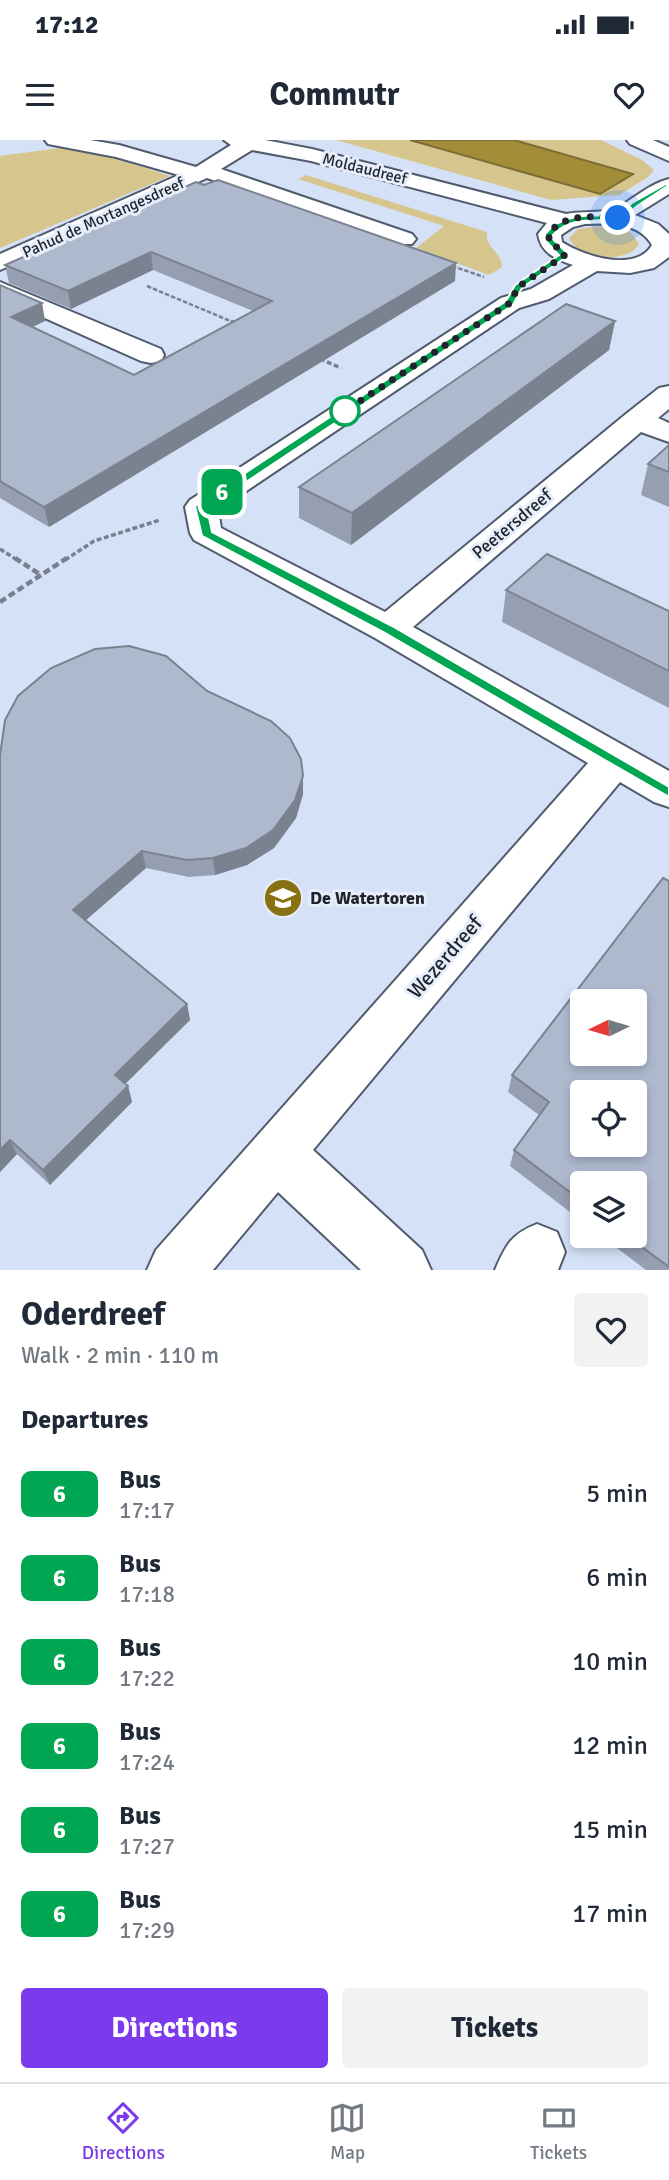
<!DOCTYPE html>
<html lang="en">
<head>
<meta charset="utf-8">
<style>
	:root { --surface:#fff; --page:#f2f2f3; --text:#1f2937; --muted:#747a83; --line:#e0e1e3; --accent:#7c3aed }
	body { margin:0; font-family:Signika,sans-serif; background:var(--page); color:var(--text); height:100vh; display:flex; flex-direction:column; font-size:26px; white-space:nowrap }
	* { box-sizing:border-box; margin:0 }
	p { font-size:23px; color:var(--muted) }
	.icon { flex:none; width:38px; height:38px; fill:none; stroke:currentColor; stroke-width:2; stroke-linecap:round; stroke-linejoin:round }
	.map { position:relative; height:1130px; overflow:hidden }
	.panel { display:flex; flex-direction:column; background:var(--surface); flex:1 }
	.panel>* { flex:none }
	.badge { padding:0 14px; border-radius:10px; font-size:24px; line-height:46px }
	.needle { width:46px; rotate:265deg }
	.controls { position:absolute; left:570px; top:849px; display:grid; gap:14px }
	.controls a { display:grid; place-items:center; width:77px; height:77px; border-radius:7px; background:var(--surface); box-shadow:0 4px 10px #0003; font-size:35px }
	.you { position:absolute; width:35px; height:35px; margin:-18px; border:5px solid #fff; border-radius:50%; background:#1a73e8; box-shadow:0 0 0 10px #1a73e833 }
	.map>.badge { position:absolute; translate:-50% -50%; box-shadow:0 0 0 4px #fff }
	h2 { padding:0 21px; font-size:26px; line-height:63px }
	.round { display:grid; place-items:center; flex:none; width:74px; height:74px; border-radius:7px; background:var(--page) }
	.head { display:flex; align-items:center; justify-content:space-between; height:119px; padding:0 21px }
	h1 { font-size:33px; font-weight:800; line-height:52px }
	.primary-button { display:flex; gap:14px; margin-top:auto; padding:14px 21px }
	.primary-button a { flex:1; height:80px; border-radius:7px; background:var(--accent); color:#fff; font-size:28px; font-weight:800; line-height:80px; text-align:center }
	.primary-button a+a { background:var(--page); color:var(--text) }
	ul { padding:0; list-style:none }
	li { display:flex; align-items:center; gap:21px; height:84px; padding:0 21px }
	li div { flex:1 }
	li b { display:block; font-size:26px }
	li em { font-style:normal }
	li .badge { min-width:77px; font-weight:700; text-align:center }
	.status { display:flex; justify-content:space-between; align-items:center; height:49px; padding:0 35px; background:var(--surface); direction:ltr }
	.status svg { height:19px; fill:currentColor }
	header { display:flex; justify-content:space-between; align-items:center; height:91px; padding:0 21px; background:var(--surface); font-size:32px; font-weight:800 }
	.menu { display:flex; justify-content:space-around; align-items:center; height:98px; border-top:2px solid var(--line); background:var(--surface); font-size:19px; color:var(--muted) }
	.menu a { display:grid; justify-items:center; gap:4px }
	.menu .on { color:var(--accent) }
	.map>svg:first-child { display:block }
</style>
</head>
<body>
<div class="status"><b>17:12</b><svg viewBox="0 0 49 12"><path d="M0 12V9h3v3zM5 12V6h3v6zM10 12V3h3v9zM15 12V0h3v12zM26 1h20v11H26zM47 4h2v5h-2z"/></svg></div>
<header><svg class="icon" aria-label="menu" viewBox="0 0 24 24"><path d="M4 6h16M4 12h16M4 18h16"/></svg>Commutr<svg class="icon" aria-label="heart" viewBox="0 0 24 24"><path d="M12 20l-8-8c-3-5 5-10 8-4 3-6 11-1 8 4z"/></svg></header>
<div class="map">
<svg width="669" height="1130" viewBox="0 0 669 1130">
	<rect width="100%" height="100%" fill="#d5e1f7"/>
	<path fill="#d6c68e" d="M 336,0 L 410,0 L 615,45 L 632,34 L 514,0 L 601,0 L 642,20 L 654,30 L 648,37 L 619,55 L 551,60 Z
		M 67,7 L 121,20 L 170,36 L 0,108 L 0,16 Z
		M 306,35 L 487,92 C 485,109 503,113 502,127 L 489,135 L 416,108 L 444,86 L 298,39 Z
		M 599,86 L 631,93 L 639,104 C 628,125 578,119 569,98 L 578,89 Z"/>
	<path fill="#a48d39" stroke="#7c6d35" stroke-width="2" d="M 410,0 L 514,0 L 633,34 L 600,54 Z"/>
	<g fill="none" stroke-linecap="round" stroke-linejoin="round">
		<g stroke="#515b6e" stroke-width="4">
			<path id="minor" d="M 45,0 L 90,0 L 119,5 L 196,27 L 231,5 L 224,0 L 265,0 L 312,9 L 566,74 C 579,71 608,73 616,69 C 633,59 649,44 669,39 L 669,54 L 635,75 L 658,84 L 669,94 L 669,117 L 654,128 L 630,133 L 597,131 L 549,159 L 519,168 L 218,370 L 221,388 L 385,472 L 626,274 L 659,248 L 669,246 L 669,269 L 658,278 L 669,283 L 669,302 L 641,292 L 413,487 L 669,631 L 669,667 L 654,662 L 620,642 L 313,1010 L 422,1110 L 431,1130 L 361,1130 L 278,1052 L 213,1130 L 147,1130 L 156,1110 L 588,623 L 375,498 L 194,400 L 190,393 L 185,367 L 190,360 L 501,158 L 531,149 L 573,125 C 555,119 541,113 538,94 L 547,83 L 311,21 L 252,10 L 221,29 L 412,94 L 416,99 L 412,104 L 396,104 L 207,38 L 0,130 L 0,114 L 179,35 L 116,17 L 48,4 ZM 585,84 C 608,83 639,82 652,105 C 636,133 583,116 562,102 L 561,95 L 573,87 Z
				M 627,0 L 653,0 L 669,7 L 669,21 L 630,4 Z
				M 0,142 L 161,209 L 164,215 L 161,221 L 151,223 L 141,221 L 0,158 Z
				M 537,1084 L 557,1092 L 565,1112 L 558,1130 L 495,1130 C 506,1105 511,1094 537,1084 Z"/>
		</g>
		<path stroke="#798190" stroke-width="2.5" stroke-dasharray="4.5 2" stroke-linecap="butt" d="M 452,126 L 484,137
			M 147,146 L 235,183"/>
		<path stroke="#798190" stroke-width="3.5" stroke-dasharray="5 2.5" stroke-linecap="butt" d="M 231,181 L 238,184
			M 320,219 L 341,228
			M 0,409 L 17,420
			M 65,420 L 94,401 L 160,380"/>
		<path stroke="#798190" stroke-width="4.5" stroke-dasharray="7 3.5" stroke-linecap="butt" d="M 15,418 L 41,435
			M 0,462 L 67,418"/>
		<use href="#minor" fill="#fff" fill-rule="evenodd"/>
	</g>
	<path fill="#969fb1" d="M 196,42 L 455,141 L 49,387 L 0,358 L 0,145 L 42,163 L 45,181 L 33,187 L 134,235 L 253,171 L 153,130 L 71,169 L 9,143 L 5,125 Z
		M 615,181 L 609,210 L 351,405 L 299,378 L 299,347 Z
		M 669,305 L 669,367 L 641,355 L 648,324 Z
		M 506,450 L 669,471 L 669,568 L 502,482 Z
		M 0,615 L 303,636 L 303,654 L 296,678 L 274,708 L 247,725 L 215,735 L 189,737 L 146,728 L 86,780 L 187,864 L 190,880 L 125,944 L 128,946 L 132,962 L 50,1045 L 17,1014 L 0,1032 Z
		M 669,741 L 669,1130 L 646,1130 L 601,1096 L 635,1096 L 583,1043 L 583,1082 L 510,1026 L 514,1010 L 539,975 L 508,952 L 512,935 Z"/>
	<path fill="#7a8290" d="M 151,112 L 153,130 L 71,169 L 68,151 Z
		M 456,123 L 455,141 L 49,387 L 44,367 Z
		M 42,163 L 45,181 L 15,195 L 11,177 Z
		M 615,181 L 609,210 L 351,405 L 352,373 Z
		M 303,636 L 303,654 L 296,678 L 274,708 L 247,725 L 215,735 L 213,718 Z
		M 142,711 L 146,728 L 78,787 L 73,770 Z
		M 187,864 L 190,880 L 119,950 L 115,935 Z
		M 128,946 L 132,962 L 50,1045 L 43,1030 Z
		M 10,1000 L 17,1014 L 0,1032 L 0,1010 Z"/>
	<path fill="#aeb9ce" stroke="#7a8290" stroke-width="2" fill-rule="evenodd" d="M 218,40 L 456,123 L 44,367 L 0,341 L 0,145 L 42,163 L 11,177 L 134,235 L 272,161 L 151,112 L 68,151 L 5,125 L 196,42 L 204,45 Z
		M 566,164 L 615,181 L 352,373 L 299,347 Z
		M 669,305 L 669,332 L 648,324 Z
		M 547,414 L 669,471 L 669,531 L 506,450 Z
		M 129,506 L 166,516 L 207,551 L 271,581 L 290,598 L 301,619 L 303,636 L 295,660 L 273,690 L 246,708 L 213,718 L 187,720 L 142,711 L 73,770 L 187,864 L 115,935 L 128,946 L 43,1030 L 10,1000 L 0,1010 L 0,615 L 5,580 L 18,556 L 51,528 L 95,509 Z
		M 663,738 L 669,741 L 669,1127 L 627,1096 L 635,1096 L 635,1043 L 583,1043 L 583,1062 L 514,1010 L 549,962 L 512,935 ZM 583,861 L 635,861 L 635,914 L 583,914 ZM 583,952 L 635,952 L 635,1004 L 583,1004 Z"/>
	<path fill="#00a651" stroke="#fff" stroke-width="2" d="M 666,44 L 669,45 L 637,66 L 621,80 C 597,82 571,75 553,95 L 553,99 L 569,115 L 522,148 L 513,165 L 207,368 L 212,392 L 392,486 L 669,647 L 669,657 L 383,492 L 202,396 L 195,366 L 506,161 L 515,145 L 559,115 L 545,100 L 545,94 C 562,73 590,75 616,76 L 632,63 Z"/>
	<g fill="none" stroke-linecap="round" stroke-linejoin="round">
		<path stroke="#1f232b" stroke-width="7" stroke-dasharray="0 12.6" d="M 345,271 L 337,276 L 510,163 L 518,147 L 565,115 L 549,100 L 549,94 C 562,73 597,76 618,78"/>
	</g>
	<defs>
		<g id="school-disc" transform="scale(2.0125)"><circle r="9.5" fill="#887112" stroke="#e7eefb"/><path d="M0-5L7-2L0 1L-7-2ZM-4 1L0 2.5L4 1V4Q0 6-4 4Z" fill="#fff"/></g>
	</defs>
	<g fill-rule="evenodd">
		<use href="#school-disc" x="283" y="758"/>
	</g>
	<circle fill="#fff" stroke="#00a651" stroke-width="3.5" cx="345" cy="271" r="14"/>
	<g text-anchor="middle" stroke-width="6" stroke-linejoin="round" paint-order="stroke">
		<g font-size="16" fill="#1f232b" stroke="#e7eefb">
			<text transform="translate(365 28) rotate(14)" y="6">Moldaudreef</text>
			<text transform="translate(103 77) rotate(-24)" y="6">Pahud de Mortangesdreef</text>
		</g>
		<g font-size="18" fill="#1f232b" stroke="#e7eefb">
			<text transform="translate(512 384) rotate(-40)" y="6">Peetersdreef</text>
		</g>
		<g font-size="18" font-weight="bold" fill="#1f232b" stroke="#e7eefb" text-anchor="start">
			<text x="310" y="764">De Watertoren</text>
		</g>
		<g font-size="21" fill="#1f232b" stroke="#e7eefb">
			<text transform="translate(445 817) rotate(-49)" y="7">Wezerdreef</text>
		</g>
	</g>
</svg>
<div class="controls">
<a><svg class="needle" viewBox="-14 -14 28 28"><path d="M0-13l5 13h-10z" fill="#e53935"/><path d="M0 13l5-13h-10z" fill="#747a83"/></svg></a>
<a><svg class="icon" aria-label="locate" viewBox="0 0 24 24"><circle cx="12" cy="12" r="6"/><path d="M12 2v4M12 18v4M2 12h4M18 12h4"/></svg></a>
<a><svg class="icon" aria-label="layers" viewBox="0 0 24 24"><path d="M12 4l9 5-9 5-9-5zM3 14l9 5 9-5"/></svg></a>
</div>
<div class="you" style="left:618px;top:78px"></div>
<b class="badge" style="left:222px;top:352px;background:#00a651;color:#fff">6</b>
</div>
<section class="panel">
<div class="head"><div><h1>Oderdreef</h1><p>Walk · 2 min · 110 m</p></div><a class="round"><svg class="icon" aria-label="heart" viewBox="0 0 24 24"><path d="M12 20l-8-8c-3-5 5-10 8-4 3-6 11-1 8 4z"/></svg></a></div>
<h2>Departures</h2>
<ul>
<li><span class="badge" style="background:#00a651;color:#fff">6</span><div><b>Bus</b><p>17:17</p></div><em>5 min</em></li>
<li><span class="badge" style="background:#00a651;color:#fff">6</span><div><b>Bus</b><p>17:18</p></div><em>6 min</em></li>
<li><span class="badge" style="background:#00a651;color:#fff">6</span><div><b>Bus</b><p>17:22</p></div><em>10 min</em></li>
<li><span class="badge" style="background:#00a651;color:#fff">6</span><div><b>Bus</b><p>17:24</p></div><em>12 min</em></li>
<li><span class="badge" style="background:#00a651;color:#fff">6</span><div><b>Bus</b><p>17:27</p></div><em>15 min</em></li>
<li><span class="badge" style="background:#00a651;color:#fff">6</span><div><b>Bus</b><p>17:29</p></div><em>17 min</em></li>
</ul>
<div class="primary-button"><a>Directions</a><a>Tickets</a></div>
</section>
<nav class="menu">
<a class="on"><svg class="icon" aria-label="directions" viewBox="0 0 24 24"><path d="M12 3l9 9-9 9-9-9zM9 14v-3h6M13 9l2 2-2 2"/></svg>Directions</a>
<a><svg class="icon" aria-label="map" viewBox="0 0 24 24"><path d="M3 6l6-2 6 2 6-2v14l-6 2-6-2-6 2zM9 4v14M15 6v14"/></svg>Map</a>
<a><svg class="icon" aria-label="tickets" viewBox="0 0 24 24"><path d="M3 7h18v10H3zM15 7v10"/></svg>Tickets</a>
</nav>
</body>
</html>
